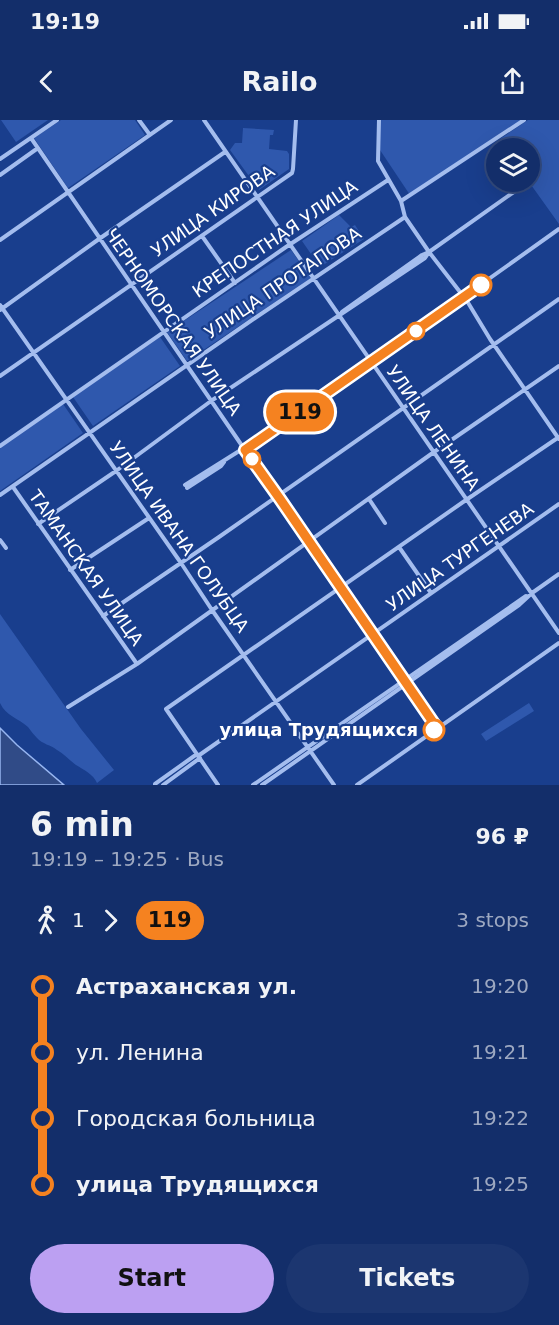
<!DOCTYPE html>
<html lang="en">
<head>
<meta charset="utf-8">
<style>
	:root { --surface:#132e6a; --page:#1c3670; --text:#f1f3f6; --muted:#9da8c1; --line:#324a7e; --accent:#bca0f2 }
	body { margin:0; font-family:"DejaVu Sans",sans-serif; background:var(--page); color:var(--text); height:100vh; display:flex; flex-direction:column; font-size:22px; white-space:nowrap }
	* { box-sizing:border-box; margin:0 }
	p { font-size:20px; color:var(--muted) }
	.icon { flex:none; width:33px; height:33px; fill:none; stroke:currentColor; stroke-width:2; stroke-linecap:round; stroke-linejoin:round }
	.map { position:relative; height:665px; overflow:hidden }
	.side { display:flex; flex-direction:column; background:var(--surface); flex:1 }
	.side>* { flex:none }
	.badge { padding:0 12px; border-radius:20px; font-size:21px; line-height:39px }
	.tools { position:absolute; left:486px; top:18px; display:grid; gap:12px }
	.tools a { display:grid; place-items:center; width:54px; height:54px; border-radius:50%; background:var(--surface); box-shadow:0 6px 24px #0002,0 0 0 2px var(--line); font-size:30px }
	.map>.badge { position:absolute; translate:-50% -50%; box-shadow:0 0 0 3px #fff }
	.legs { display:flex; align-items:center; gap:9px; height:66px; padding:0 30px; font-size:20px }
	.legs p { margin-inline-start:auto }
	.summary { display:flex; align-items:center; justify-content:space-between; height:102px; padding:0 30px }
	h1 { font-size:33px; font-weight:700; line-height:45px }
	.primary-button { display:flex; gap:12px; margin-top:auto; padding:12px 30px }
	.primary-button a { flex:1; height:69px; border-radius:36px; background:var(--accent); color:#111; font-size:24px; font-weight:700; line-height:69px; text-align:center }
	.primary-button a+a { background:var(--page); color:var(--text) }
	ul { padding:0 30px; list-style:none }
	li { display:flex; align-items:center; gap:21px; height:66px; font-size:22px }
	li i { display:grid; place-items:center; width:9px; height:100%; margin:0 8px; background:currentColor }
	li i::after { content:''; width:15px; height:15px; margin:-8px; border:4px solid; border-radius:50%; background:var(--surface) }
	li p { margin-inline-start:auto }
	li:first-child i { background:linear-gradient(#0000 50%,currentColor 0) }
	li:last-child i { background:linear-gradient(currentColor 50%,#0000 0) }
	.status { display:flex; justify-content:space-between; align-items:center; height:42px; padding:0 30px; background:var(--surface); direction:ltr }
	.status svg { height:16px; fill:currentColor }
	header { display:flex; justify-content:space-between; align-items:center; height:78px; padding:0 30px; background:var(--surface); font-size:27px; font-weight:700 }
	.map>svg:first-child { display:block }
</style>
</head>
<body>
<div class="status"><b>19:19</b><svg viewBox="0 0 49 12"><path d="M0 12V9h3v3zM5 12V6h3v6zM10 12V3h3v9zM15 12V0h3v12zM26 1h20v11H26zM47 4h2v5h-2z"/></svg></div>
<header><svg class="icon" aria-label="back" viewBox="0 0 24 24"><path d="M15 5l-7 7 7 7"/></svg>Railo<svg class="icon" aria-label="share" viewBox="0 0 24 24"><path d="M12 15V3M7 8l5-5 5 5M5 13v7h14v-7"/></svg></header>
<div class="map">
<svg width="559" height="665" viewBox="0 0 559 665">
	<rect width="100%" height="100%" fill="#193e8d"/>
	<path fill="#2f58ad" d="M 1,0 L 48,0 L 16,22 Z
		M 61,0 L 135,0 L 145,15 L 68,68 L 34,18 Z
		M 379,0 L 524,0 L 410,75 L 378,27 Z
		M 528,0 L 559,0 L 559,104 L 529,62 L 530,28 L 506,28 L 500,19 Z
		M 243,8 L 274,10 L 273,15 L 270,15 L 269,29 L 287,31 L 289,34 L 289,49 L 259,70 L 230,30 L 235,23 L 242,23 Z
		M 339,95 L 351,107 L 355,105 L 364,119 L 320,147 L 302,121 Z
		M 291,130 L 311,158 L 187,241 L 167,212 Z
		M 160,217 L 180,246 L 93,306 L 73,277 Z
		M 63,284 L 83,313 L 0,371 L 0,327 Z
		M 0,494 L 81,609 L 114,650 L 97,663 C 93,654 84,650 76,645 C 69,640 64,634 57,630 C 51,625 42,624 37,618 C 34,615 31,611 28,607 C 18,598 6,596 0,583 Z
		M 529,583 L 534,591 L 486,621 L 481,614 Z"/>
	<path fill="#304b87" stroke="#97b6f1" stroke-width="1.5" d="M 0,608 L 17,625 L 64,665 L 0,665 Z"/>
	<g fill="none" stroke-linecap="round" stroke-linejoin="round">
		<path stroke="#a4bdee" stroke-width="4" d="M 139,0 L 150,15
			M 204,0 L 559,513
			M 379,0 L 378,41 L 401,81 L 405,97 L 429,132 L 467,181 L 490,219 L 559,319
			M 31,18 L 247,333 L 280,379 L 437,608
			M 0,39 L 57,0
			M 0,55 L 38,28
			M 401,81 L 524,0
			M 202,116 L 235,163
			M 0,120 L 171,0
			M 0,185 L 181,443 L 212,490 L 334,665
			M 0,190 L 99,119 L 225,32
			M 342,192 L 422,135 L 429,132 L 518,69
			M 0,256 L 292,53 L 293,49 L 296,0
			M 0,326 L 286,127 L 388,60
			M 245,330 L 310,286 L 559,109
			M 185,365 L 244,328
			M 13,367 L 137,544
			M 187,368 L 221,346 L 224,342
			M 0,375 L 255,198 L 405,97
			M 369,379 L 385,403
			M 38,404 L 116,351 L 211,281 L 425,138 L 429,132
			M 0,420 L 6,428
			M 399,427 L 431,473
			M 70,450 L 149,398
			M 103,496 L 219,417 L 559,179
			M 68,587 L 137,544 L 434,332 L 559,246
			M 198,636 L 559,384
			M 155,665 L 155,664 L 197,634
			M 163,665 L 200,638
			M 218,665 L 166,589 L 466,380 L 559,317
			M 253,665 L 526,476
			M 262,665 L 519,485 L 532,473 L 559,454
			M 357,665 L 559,523"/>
	</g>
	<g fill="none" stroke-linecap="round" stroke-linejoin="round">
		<g stroke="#fff" stroke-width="14">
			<path id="line-1" d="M 434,610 L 437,608 L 280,379 L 245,330 L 481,165"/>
		</g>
		<use href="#line-1" stroke="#f58220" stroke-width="9"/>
	</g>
	<g fill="#fff" stroke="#f58220" stroke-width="3">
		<circle cx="481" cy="165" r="10"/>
		<circle cx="416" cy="211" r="8"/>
		<circle cx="252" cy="339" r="8"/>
		<circle cx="434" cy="610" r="10"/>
	</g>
	<g text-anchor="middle" stroke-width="4.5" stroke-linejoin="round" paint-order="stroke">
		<g font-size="18" fill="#fff" stroke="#193e8d">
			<text transform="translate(213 91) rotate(-35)" y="6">УЛИЦА КИРОВА</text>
			<text transform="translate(275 119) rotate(-34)" y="6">КРЕПОСТНАЯ УЛИЦА</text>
			<text transform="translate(283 163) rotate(-34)" y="6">УЛИЦА ПРОТАПОВА</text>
			<text transform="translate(173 202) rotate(55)" y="6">ЧЕРНОМОРСКАЯ УЛИЦА</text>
			<text transform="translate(433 308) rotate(55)" y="6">УЛИЦА ЛЕНИНА</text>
			<text transform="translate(179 417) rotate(55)" y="6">УЛИЦА ИВАНА ГОЛУБЦА</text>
			<text transform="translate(460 437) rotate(-35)" y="6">УЛИЦА ТУРГЕНЕВА</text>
			<text transform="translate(86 448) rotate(55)" y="6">ТАМАНСКАЯ УЛИЦА</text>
		</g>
		<g font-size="18" font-weight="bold" fill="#fff" stroke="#193e8d" text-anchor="end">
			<text x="418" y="616">улица Трудящихся</text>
		</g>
	</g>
</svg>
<div class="tools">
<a><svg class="icon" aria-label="layers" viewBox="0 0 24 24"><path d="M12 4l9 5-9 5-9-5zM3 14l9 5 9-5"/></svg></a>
</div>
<b class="badge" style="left:300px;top:292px;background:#f58220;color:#111">119</b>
</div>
<section class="side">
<div class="summary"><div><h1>6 min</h1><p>19:19 – 19:25 · Bus</p></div><b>96 ₽</b></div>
<div class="legs"><svg class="icon" aria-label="walk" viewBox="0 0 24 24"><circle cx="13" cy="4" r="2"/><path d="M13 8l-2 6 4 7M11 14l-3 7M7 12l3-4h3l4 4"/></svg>1<svg class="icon" aria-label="forward" viewBox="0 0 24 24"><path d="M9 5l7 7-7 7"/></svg><b class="badge" style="background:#f58220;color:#111">119</b><p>3 stops</p></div>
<ul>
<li><i style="color:#f58220"></i><b>Астраханская ул.</b><p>19:20</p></li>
<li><i style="color:#f58220"></i><span>ул. Ленина</span><p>19:21</p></li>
<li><i style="color:#f58220"></i><span>Городская больница</span><p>19:22</p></li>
<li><i style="color:#f58220"></i><b>улица Трудящихся</b><p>19:25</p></li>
</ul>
<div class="primary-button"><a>Start</a><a>Tickets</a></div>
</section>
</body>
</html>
